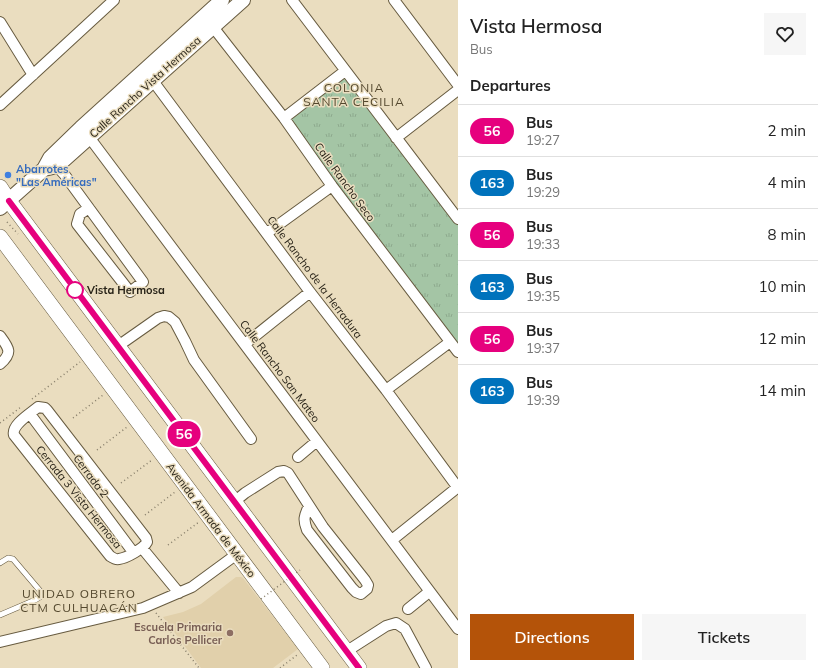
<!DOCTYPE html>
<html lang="en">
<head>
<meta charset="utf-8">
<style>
	:root { --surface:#fff; --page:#f6f6f6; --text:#222; --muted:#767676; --line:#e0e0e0; --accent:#b45309 }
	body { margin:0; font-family:Mulish,sans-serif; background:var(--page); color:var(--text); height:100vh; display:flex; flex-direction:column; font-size:15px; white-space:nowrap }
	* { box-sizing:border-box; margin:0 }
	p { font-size:13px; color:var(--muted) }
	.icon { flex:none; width:22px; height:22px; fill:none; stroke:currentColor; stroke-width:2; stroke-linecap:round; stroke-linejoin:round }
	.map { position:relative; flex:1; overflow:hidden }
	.sheet { display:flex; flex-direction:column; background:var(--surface); width:360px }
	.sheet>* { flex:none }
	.badge { padding:0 8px; border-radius:13px; font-size:14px; line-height:26px }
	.map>.badge { position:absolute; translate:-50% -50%; box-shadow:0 0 0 2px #fff }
	h2 { padding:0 12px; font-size:15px; line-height:36px }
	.round { display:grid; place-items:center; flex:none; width:42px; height:42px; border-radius:0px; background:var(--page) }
	.summary { display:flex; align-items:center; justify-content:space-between; height:68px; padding:0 12px }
	h1 { font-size:19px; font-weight:600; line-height:30px }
	.cta { display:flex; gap:8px; margin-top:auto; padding:8px 12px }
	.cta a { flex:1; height:46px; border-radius:0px; background:var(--accent); color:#fff; font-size:16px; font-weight:600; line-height:46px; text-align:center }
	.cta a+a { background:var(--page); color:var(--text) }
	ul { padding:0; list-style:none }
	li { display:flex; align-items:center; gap:12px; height:52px; padding:0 12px; border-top:1px solid var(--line) }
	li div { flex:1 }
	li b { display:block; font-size:15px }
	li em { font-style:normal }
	li .badge { min-width:44px; font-weight:700; text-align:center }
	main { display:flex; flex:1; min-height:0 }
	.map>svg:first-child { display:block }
</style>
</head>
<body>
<main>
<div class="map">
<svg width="458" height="668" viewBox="0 0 458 668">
	<defs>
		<pattern id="park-tufts" width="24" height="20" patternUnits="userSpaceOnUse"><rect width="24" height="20" fill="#a4c5a5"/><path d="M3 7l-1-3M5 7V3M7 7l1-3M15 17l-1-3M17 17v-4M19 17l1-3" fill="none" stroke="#8da98d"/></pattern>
	</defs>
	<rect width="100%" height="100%" fill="#eaddbf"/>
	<path fill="#e1d0ab" d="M 236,577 L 241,577 L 243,578 L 298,649 L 273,668 L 201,668 L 163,617 L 183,612 L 201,604 Z"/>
	<path fill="url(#park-tufts)" d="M 345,78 L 458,224 L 458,346 L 285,118 Z"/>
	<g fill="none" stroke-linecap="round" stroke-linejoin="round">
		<g stroke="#675b40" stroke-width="6">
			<path id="lane" d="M 0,563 L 8,558 L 13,559 L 41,592 L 40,597 L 35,600 L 0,615"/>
		</g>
		<g stroke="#675b40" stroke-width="12">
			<path id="street" d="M 292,0 L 458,219
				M 394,0 L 458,85
				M 0,22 L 33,75
				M 213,27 L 284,118 L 332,186 L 458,352
				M 153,81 L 310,292 L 386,390 L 458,488
				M 0,105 L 114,0
				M 284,118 L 345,71
				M 86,133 L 458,629
				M 396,138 L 458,90
				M 53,162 L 64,174 L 143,282 L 130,292 L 77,224 L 80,214 L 89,208
				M 267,233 L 332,186
				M 0,336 C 9,348 13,353 0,364
				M 245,344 L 310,292
				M 118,346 L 158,318 L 164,316 L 169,317 L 175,322 L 185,341 L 194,360 L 251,439
				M 386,390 L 450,342
				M 38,407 L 45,408 L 47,410 L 146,538 L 147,542 C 144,548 127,558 119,559 C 116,560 113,558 110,556 L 14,435 C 11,425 31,413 38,407 Z
				M 30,414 L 133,552
				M 298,457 L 317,441
				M 234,502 L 245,493 L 278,472 L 284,471 L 288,473 L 323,527 L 365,580 L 368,585 L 367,589 L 361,594 L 356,592 L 352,588 L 307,530 C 303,520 304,516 309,506
				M 392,540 L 458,487
				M 142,548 L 179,593
				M 408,609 L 429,592
				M 0,642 L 143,608 L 192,587 L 237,554
				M 347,651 L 386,626 L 396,623 L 405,629 L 426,668"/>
		</g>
		<g stroke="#675b40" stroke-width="16">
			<path id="secondary" d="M 44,169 L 57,166 L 243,0
				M 0,208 L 44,169 L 50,158 L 81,128 L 222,0"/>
		</g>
		<g stroke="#675b40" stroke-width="16">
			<path id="primary" d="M 0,187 L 9,201 L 359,668
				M 0,237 L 322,668"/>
		</g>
		<path stroke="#877e6a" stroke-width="1.5" stroke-dasharray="1 3" stroke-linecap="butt" d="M 7,222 L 18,234
			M 32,399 L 80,362
			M 73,418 L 103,395
			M 0,423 L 21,407
			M 97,450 L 127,427
			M 121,483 L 152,460
			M 145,515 L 175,492
			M 168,545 L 199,522
			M 156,613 L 199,668
			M 280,668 L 297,655"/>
		<use href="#lane" stroke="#fff" stroke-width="5"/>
		<use href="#street" stroke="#fff" stroke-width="10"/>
		<use href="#secondary" stroke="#fff" stroke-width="14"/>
		<use href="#primary" stroke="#fff" stroke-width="15"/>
		<path stroke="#877e6a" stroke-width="1.5" stroke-dasharray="1 3" stroke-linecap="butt" d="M 261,599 L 300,570"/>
	</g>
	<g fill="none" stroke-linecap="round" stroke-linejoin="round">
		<g stroke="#fff" stroke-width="9">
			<path id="line" d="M 9,201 L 359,668"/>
		</g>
		<use href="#line" stroke="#e6007e" stroke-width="6"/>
	</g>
	<circle fill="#3f7fe0" stroke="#eaddbf" stroke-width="1.5" cx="8" cy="175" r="4"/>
	<circle fill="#fff" stroke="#e6007e" stroke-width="2" cx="75" cy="290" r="8"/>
	<circle fill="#8d6e63" stroke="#eaddbf" stroke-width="1.5" cx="230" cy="633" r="4"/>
	<g text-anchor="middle" stroke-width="3" stroke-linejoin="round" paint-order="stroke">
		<g font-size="11" fill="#282318" stroke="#eaddbf">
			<text transform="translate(145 87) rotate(-42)" y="4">Calle Rancho Vista Hermosa</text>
			<text transform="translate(345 182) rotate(54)" y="4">Calle Rancho Seco</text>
			<text transform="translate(315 277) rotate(53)" y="4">Calle Rancho de la Herradura</text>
			<text transform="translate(280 371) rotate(53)" y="4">Calle Rancho San Mateo</text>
			<text transform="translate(91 476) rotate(53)" y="4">Cerrada 2</text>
			<text transform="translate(79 497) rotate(51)" y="4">Cerrada 3 Vista Hermosa</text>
			<text transform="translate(211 520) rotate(53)" y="4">Avenida Armada de México</text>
		</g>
		<g font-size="11" font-weight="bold" fill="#366cbe" stroke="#eaddbf" text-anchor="start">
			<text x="16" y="173">Abarrotes<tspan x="16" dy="13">"Las Américas"</tspan></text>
		</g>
		<g font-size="11" font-weight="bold" fill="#282318" stroke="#eaddbf" text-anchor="start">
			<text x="87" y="294">Vista Hermosa</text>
		</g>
		<g font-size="11" font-weight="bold" fill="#785e54" stroke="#eaddbf" text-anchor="end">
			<text x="222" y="631">Escuela Primaria<tspan x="222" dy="13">Carlos Pellicer</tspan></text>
		</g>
		<g font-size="12" letter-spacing="1" fill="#53472d" stroke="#eaddbf">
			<text x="354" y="92">COLONIA<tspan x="354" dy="14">SANTA CECILIA</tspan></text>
			<text x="79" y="598">UNIDAD OBRERO<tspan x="79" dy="14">CTM CULHUACÁN</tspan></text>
		</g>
	</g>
</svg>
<b class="badge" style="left:184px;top:434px;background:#e6007e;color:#fff">56</b>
</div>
<section class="sheet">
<div class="summary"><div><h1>Vista Hermosa</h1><p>Bus</p></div><a class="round"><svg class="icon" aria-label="heart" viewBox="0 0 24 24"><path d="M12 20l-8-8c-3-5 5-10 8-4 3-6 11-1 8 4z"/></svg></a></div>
<h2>Departures</h2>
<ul>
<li><span class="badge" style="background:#e6007e;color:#fff">56</span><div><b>Bus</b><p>19:27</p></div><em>2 min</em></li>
<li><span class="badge" style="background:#0072bc;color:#fff">163</span><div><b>Bus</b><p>19:29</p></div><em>4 min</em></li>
<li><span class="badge" style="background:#e6007e;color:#fff">56</span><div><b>Bus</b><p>19:33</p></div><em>8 min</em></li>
<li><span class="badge" style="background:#0072bc;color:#fff">163</span><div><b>Bus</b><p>19:35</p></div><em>10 min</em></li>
<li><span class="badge" style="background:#e6007e;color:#fff">56</span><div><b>Bus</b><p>19:37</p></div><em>12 min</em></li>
<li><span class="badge" style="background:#0072bc;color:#fff">163</span><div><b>Bus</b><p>19:39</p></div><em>14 min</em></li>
</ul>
<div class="cta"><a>Directions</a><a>Tickets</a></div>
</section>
</main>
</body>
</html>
